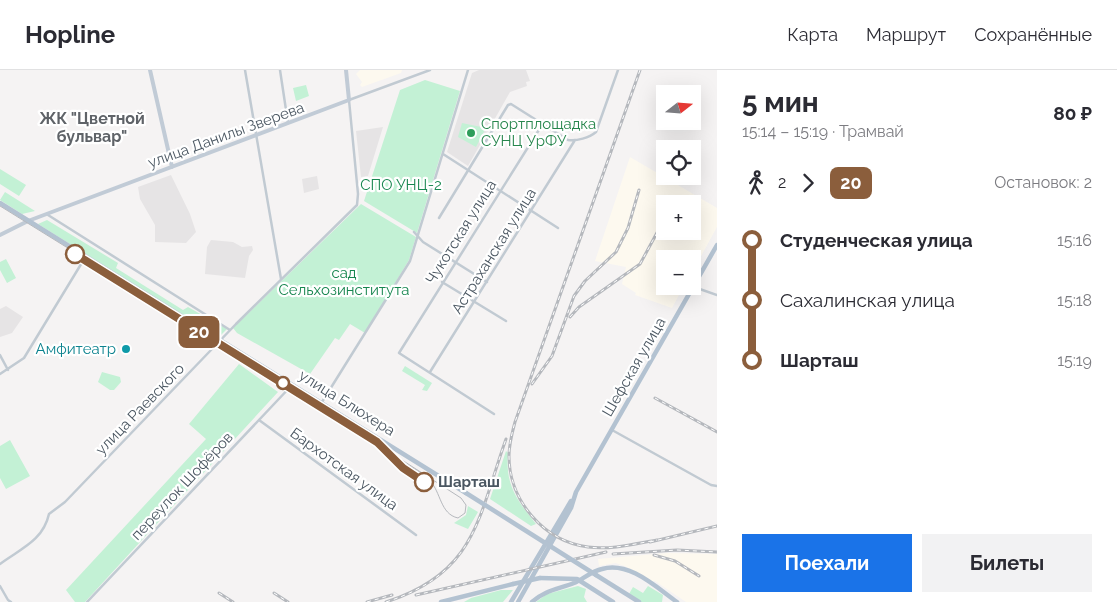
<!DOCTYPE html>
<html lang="ru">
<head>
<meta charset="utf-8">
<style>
	:root { --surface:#fff; --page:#f2f2f3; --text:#2b2b33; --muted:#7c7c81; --line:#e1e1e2; --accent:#1a73e8 }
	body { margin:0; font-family:Raleway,sans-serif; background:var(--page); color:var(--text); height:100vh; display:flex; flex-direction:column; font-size:19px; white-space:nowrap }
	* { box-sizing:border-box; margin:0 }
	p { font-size:16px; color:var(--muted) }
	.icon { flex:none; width:28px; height:28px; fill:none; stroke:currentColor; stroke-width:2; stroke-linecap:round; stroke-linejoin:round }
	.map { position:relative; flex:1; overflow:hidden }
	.side { display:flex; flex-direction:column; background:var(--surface); width:400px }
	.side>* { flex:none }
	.badge { padding:0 10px; border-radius:8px; font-size:18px; line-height:32px }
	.needle { width:32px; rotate:73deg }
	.fabs { position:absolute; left:656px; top:15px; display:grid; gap:10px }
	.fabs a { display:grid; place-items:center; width:45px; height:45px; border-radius:0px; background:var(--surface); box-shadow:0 5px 20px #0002; font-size:25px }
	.map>.badge { position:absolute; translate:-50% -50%; box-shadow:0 0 0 2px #fff }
	.legs { display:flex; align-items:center; gap:8px; height:55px; padding:0 25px; font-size:16px }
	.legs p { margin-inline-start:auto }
	.headline { display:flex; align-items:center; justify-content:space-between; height:85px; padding:0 25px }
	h1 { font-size:28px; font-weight:700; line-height:38px }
	.cta { display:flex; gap:10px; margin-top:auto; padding:10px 25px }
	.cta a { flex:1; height:58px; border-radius:0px; background:var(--accent); color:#fff; font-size:20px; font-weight:700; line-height:58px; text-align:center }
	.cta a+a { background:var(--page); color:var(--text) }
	ul { padding:0 25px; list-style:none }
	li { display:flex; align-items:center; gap:18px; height:60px; font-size:19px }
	li i { display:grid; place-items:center; width:8px; height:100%; margin:0 6px; background:currentColor }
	li i::after { content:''; width:12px; height:12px; margin:-6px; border:4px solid; border-radius:50%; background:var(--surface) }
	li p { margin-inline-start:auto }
	li:first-child i { background:linear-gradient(#0000 50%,currentColor 0) }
	li:last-child i { background:linear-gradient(currentColor 50%,#0000 0) }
	header { display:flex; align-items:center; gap:30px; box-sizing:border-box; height:70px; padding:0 25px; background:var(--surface); border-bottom:1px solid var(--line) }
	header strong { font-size:24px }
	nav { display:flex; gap:28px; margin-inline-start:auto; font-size:18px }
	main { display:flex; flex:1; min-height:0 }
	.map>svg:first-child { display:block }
</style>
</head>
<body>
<header>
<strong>Hopline</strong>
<nav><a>Карта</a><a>Маршрут</a><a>Сохранённые</a></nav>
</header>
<main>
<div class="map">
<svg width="717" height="532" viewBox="0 0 717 532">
	<rect width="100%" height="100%" fill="#f5f3f3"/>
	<path fill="#fdf9ef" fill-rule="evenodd" d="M 360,0 L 402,0 L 401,3 L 362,17 L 360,15 L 362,12 L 356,4 Z
		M 630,87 L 717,138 L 717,157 L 694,199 L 692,189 L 665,189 L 665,216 L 676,216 L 673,222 L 679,225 L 672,238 L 635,225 L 636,223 L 622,214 L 626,197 L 595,191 ZM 665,134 L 692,134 L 692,161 L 665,161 Z
		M 667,483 L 717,484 L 717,532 L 686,532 L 655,511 L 651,511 L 625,496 L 615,493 L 599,496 L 598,489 Z"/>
	<path fill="#e6e4e5" d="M 479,0 L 526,0 L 530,11 L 526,12 L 527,16 L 510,22 L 468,96 L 447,82 L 472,3 Z
		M 383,57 L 368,106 L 361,107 L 356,61 Z
		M 171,105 L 190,144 L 196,162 L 186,173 L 155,172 L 155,155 L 140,129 L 138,117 Z
		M 317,106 L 319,119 L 304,123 L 302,109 Z
		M 211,170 L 233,172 L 242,177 L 252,176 L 253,180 L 249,186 L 245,208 L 205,204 L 207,177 Z
		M 6,236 L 23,247 L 12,263 L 0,267 L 0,239 Z"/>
	<path fill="#c3f1d5" d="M 425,10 L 460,21 L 417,163 L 364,131 L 400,20 Z
		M 306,15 L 309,26 L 296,31 L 293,18 Z
		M 462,53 L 486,58 L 476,77 L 458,67 Z
		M 0,99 L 26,115 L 19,126 L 0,114 Z
		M 5,122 L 35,141 L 22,144 L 0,130 Z
		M 361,134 L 416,167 L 409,190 L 365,263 L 350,254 L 339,270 L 335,268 L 310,304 L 237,263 L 233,258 Z
		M 47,150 L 118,193 L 116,198 L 183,240 L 188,237 L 227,259 L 219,267 L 38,154 Z
		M 6,189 L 16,208 L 7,213 L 0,200 L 0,192 Z
		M 239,294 L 278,322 L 85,532 L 75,532 L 66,520 L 206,369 L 189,354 Z
		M 405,296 L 432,313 L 427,321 L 422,320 L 425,315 L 402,301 Z
		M 102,302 L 120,307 L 121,312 L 114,320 L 110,320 L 98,312 Z
		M 10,370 L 30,406 L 6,419 L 0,408 L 0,376 Z
		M 506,381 L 508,383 C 505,415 517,430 536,454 L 531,456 L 490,429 Z
		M 468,436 L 478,442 L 468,459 L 454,453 L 466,445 Z
		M 578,516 L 586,519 L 584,527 L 587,532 L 536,532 L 547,524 Z
		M 648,516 L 663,525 L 662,532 L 641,532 L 629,524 L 633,517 L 643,523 Z
		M 501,520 L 513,520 L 503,532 L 464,532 L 471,528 Z"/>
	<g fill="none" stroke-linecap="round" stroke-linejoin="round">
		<path stroke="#c1cad2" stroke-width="2.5" d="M 245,0 L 281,209
			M 280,0 L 288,53
			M 443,84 L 558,158
			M 48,145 L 230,260
			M 439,148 L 508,35 L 511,34 L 568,70 C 577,71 589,68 596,62 L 618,0
			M 414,162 L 423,172 L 487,212
			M 442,212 L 506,251
			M 694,217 L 717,225
			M 0,285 L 8,300
			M 430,302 L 575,70
			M 0,304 L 24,288 L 86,186
			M 322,332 L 410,191 L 468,0
			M 494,344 L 399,283 L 542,55
			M 259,350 L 416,465
			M 612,360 L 711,415 L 717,416
			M 0,494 C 20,479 43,471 49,444 L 65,432 L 236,254 L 357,135 L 358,124 L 349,30 L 430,0
			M 0,516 L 8,530 L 11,532
			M 87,532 L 292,315"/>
		<path stroke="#c1cbd6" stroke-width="4" d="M 150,0 L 172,97
			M 0,165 L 28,151 L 349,30 L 346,0"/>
		<path stroke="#b3c2d1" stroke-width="4.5" d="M 0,133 L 466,423
			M 596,505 L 639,532
			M 540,508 L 577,509 L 613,532
			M 441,532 L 513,514
			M 511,532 L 571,431
			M 518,532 L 571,438 L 576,422 L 717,175
			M 532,532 C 545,520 559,519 574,513 C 583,509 592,501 602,499 C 629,491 656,517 677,532"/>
		<path stroke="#b5b8bd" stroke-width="1" d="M 0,136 L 379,371 L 391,383 L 461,428 L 466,435 L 465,443 L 458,448 C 440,444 441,422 430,411 C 420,400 402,393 390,385"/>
		<g stroke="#b5b8bd" stroke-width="3">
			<path id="rail" d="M 640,0 L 515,352 C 512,363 509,374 509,386 C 509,430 543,471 588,477 C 611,480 634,474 657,470
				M 570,247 L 579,237 L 640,194 L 665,148
				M 532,314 L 552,286 L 574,226 L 585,211 L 616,182 L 628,158 L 639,120
				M 655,328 L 717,362
				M 650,472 L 717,456
				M 613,484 L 677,480 L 717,482
				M 654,485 L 675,491 L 699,506
				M 219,523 L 233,532
				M 274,523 L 288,532
				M 416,525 L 606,482
				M 367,532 L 392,525
				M 386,532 C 476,503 478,448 506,369"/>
		</g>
		<use href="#rail" stroke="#fff" stroke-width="1" stroke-dasharray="4" stroke-linecap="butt"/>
		<path stroke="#b3c2d1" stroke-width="4.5" d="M 466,423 L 596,505
			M 513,514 L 540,508"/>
	</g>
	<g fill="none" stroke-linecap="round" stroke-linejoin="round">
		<g stroke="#fff" stroke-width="11">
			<path id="line-1" d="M 75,184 L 377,372 L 403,398 L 424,412"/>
		</g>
		<use href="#line-1" stroke="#8b5e3c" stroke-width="8"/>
	</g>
	<circle fill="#2e9e5b" stroke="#fff" stroke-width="2" cx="471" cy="63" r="5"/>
	<g fill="#fff" stroke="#8b5e3c" stroke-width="2.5">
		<circle cx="75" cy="184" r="9"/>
		<circle cx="283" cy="313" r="6"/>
		<circle cx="424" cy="412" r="9"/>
	</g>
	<circle fill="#0f9aa8" stroke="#fff" stroke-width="2" cx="126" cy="279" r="5"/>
	<g text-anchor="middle" stroke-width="4.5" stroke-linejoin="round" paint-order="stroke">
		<g font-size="15" fill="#27864d" stroke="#fff" text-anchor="start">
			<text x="481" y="59">Спортплощадка<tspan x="481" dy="17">СУНЦ УрФУ</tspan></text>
		</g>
		<g font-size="15" fill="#4a5661" stroke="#fff">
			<text transform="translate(226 65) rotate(-20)" y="5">улица Данилы Зверева</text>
			<text transform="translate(461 162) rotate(-58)" y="5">Чукотская улица</text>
			<text transform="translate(494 181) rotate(-58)" y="5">Астраханская улица</text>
			<text transform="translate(634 297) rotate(-60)" y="5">Шефская улица</text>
			<text transform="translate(347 333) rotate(32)" y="5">улица Блюхера</text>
			<text transform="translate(140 339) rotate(-46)" y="5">улица Раевского</text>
			<text transform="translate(344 399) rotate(36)" y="5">Бархотская улица</text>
			<text transform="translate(182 416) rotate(-47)" y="5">переулок Шофёров</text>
		</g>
		<g font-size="15" fill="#17864f" stroke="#fff">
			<text x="401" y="120">СПО УНЦ-2</text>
			<text x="344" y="208">сад<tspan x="344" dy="17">Сельхозинститута</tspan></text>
		</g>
		<g font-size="15" fill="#0d838f" stroke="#fff" text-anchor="end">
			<text x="116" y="284">Амфитеатр</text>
		</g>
		<g font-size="15" font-weight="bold" fill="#4a5661" stroke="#fff" text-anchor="start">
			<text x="438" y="417">Шарташ</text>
		</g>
		<g font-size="16" font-weight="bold" fill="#5f6368" stroke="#fff">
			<text x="92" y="54">ЖК "Цветной<tspan x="92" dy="18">бульвар"</tspan></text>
		</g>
	</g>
</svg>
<div class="fabs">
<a><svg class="needle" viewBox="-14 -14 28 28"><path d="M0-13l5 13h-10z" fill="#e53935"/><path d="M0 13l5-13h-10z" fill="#7c7c81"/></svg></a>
<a><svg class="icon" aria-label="locate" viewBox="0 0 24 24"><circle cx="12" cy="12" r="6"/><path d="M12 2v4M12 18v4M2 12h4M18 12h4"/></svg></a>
<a>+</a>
<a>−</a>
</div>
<b class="badge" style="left:199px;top:262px;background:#8b5e3c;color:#fff">20</b>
</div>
<section class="side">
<div class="headline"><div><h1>5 мин</h1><p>15:14 – 15:19 · Трамвай</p></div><b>80 ₽</b></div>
<div class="legs"><svg class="icon" aria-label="walk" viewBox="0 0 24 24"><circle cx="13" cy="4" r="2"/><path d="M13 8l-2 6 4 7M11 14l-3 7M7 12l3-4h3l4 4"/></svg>2<svg class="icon" aria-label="forward" viewBox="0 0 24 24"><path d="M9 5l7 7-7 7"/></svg><b class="badge" style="background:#8b5e3c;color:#fff">20</b><p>Остановок: 2</p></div>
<ul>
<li><i style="color:#8b5e3c"></i><b>Студенческая улица</b><p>15:16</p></li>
<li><i style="color:#8b5e3c"></i><span>Сахалинская улица</span><p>15:18</p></li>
<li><i style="color:#8b5e3c"></i><b>Шарташ</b><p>15:19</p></li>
</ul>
<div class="cta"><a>Поехали</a><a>Билеты</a></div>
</section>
</main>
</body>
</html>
